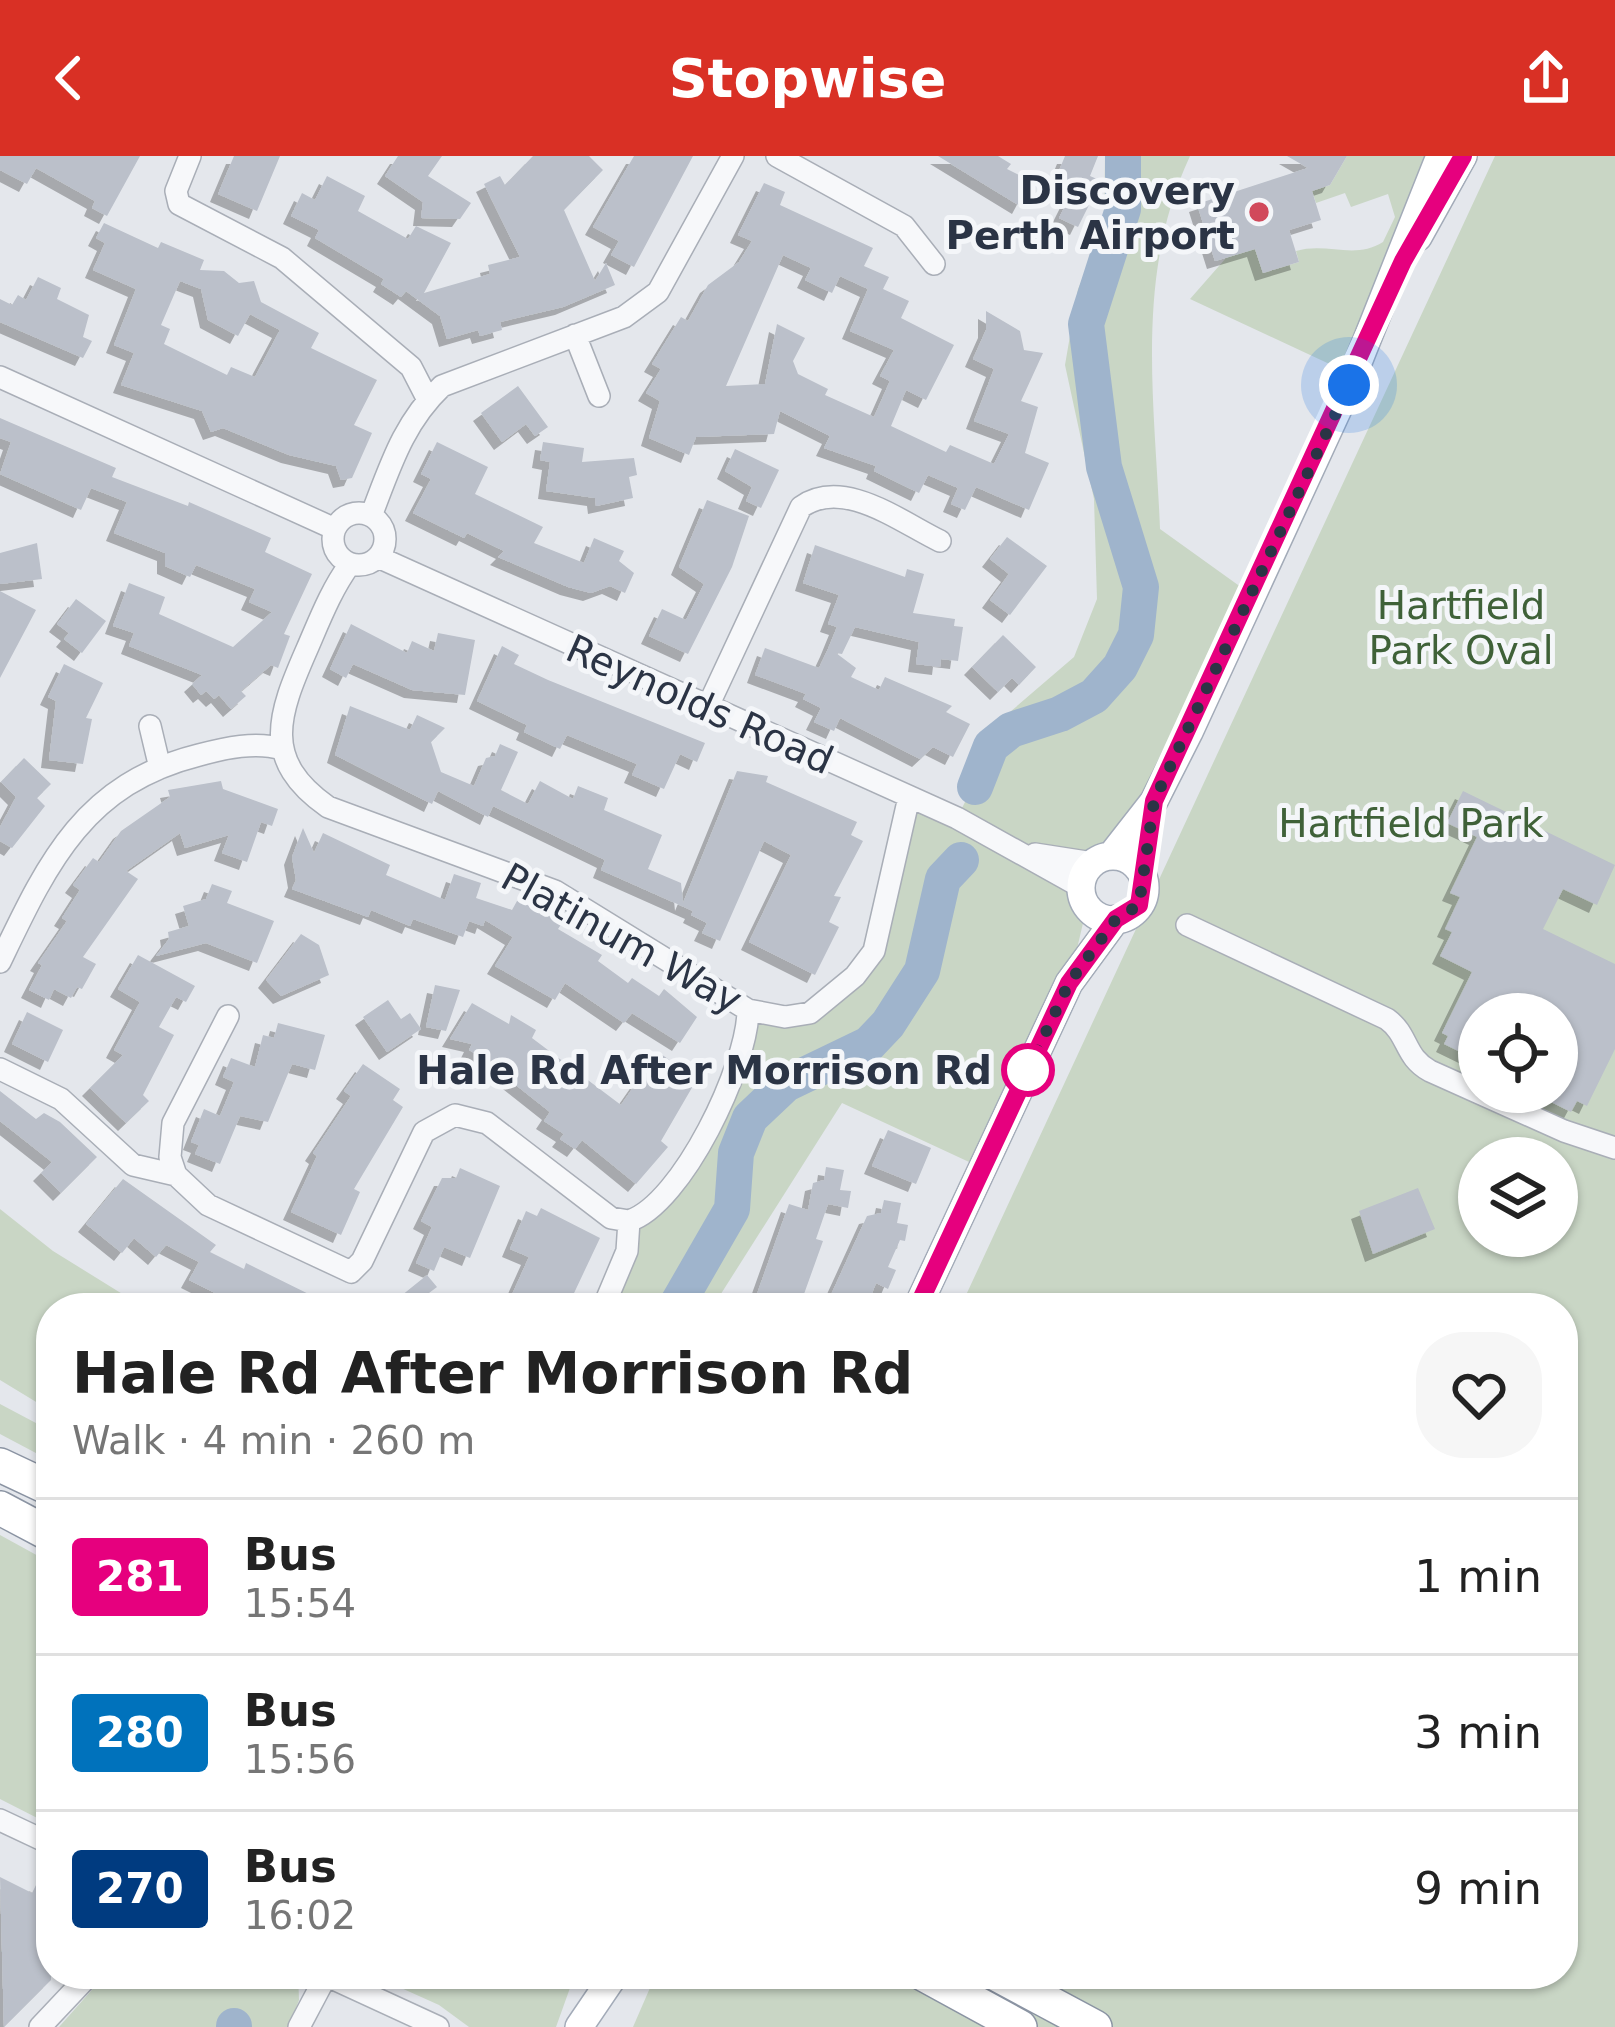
<!DOCTYPE html>
<html lang="en">
<head>
<meta charset="utf-8">
<style>
	:root { --surface:#fff; --page:#f6f6f6; --text:#222; --muted:#767676; --line:#e0e0e0; --accent:#d93025 }
	body { margin:0; font-family:"DejaVu Sans",sans-serif; background:var(--page); color:var(--text); height:100vh; display:flex; flex-direction:column; font-size:45px; white-space:nowrap }
	* { box-sizing:border-box; margin:0 }
	p { font-size:39px; color:var(--muted) }
	.icon { flex:none; width:66px; height:66px; fill:none; stroke:currentColor; stroke-width:2; stroke-linecap:round; stroke-linejoin:round }
	.map { position:relative; flex:1; overflow:hidden }
	.drawer { position:absolute; left:36px; top:1137px; width:1542px; height:696px; display:flex; flex-direction:column; background:var(--surface); border-radius:48px; box-shadow:0 3px 9px #0004 }
	.drawer>* { flex:none }
	.badge { padding:0 24px; border-radius:9px; font-size:42px; line-height:78px }
	.fabs { position:absolute; left:1458px; top:837px; display:grid; gap:24px }
	.fabs a { display:grid; place-items:center; width:120px; height:120px; border-radius:50%; background:var(--surface); box-shadow:0 3px 9px #0004; font-size:60px }
	.you { position:absolute; width:60px; height:60px; margin:-30px; border:9px solid #fff; border-radius:50%; background:#1a73e8; box-shadow:0 0 0 18px #1a73e833 }
	.map>.badge { position:absolute; translate:-50% -50%; box-shadow:0 0 0 6px #fff }
	.round { display:grid; place-items:center; flex:none; width:126px; height:126px; border-radius:48px; background:var(--page) }
	.overview { display:flex; align-items:center; justify-content:space-between; height:204px; padding:0 36px }
	h1 { font-size:57px; font-weight:700; line-height:90px }
	ul { padding:0; list-style:none }
	li { display:flex; align-items:center; gap:36px; height:156px; padding:0 36px; border-top:3px solid var(--line) }
	li div { flex:1 }
	li b { display:block; font-size:45px }
	li em { font-style:normal }
	li .badge { min-width:132px; font-weight:700; text-align:center }
	header { display:flex; justify-content:space-between; align-items:center; height:156px; padding:0 36px; background:var(--accent); color:#fff; font-size:54px; font-weight:700 }
	.map>svg:first-child { display:block }
</style>
</head>
<body>
<header><svg class="icon" aria-label="back" viewBox="0 0 24 24"><path d="M15 5l-7 7 7 7"/></svg>Stopwise<svg class="icon" aria-label="share" viewBox="0 0 24 24"><path d="M12 15V3M7 8l5-5 5 5M5 13v7h14v-7"/></svg></header>
<div class="map">
<svg width="1615" height="1871" viewBox="0 0 1615 1871">
	<defs>
		<filter id="shadow"><feDropShadow dx="-8" dy="8" stdDeviation="0" flood-color="#0004"/></filter>
	</defs>
	<rect width="100%" height="100%" fill="#e4e7ec"/>
	<path fill="#c9d6c5" fill-rule="evenodd" d="M 1105,0 L 1190,0 C 1134,120 1155,245 1160,373 L 1252,439 L 1189,576 L 1084,718 L 1081,731 L 1087,750 L 1069,827 L 982,1012 L 842,947 L 712,1152 L 601,1152 L 629,1065 L 646,1059 L 728,941 L 763,859 L 810,857 L 873,795 L 909,641 L 957,662 L 1010,556 L 1074,501 L 1097,443 L 1094,343 L 1065,209 L 1078,133 L 1104,75 Z
		M 1347,0 L 1424,0 L 1438,6 L 1353,219 L 1190,143 L 1226,102 L 1255,93 L 1263,117 L 1299,106 L 1296,95 C 1327,86 1355,104 1383,86 L 1395,61 L 1388,38 L 1351,51 L 1345,37 L 1316,47 L 1312,35 L 1330,29 Z
		M 1495,0 L 1615,0 L 1615,1871 L 633,1871 L 656,1818 L 1563,1818 L 1563,1152 L 960,1152 ZM 1479,858 L 1557,858 L 1557,936 L 1479,936 ZM 1479,1002 L 1557,1002 L 1557,1080 L 1479,1080 Z
		M 0,1053 L 53,1095 L 145,1152 L 51,1152 L 51,1255 L 0,1224 Z
		M 0,1248 L 51,1275 L 51,1305 L 0,1278 Z
		M 0,1379 L 51,1407 L 51,1669 L 0,1643 Z
		M 106,1818 L 298,1818 L 299,1844 L 289,1871 L 59,1871 Z
		M 370,1818 L 575,1818 L 556,1871 L 469,1871 L 439,1849 Z"/>
	<g fill="none" stroke-linecap="round" stroke-linejoin="round">
		<path stroke="#9fb4cc" stroke-width="36" d="M 975,631 L 991,590 L 1011,574 L 1060,558 L 1094,540 L 1120,511 L 1136,479 L 1141,431 L 1104,311 L 1086,168 L 1123,53 L 1123,0
			M 675,1152 L 732,1053 L 736,997 L 750,962 L 786,928 L 869,888 L 888,868 L 922,815 L 943,723 L 961,704
			M 234,1871 L 234,1870"/>
	</g>
	<path fill="#bbc0ca" fill-rule="evenodd" filter="url(#shadow)" d="M 0,0 L 140,0 L 107,60 L 92,52 L 95,45 L 36,12 L 27,28 L 0,14 Z
		M 234,0 L 280,0 L 257,55 L 218,38 Z
		M 398,0 L 442,0 L 428,20 L 471,47 L 460,63 L 421,62 L 423,46 L 385,20 Z
		M 533,0 L 589,0 L 603,14 L 564,54 L 595,125 L 606,107 L 615,129 L 563,151 L 500,166 L 502,174 L 480,180 L 478,174 L 447,183 L 440,160 L 406,135 L 401,141 L 381,128 L 384,123 L 315,82 L 319,74 L 291,60 L 302,37 L 315,44 L 327,20 L 365,40 L 358,55 L 408,83 L 416,70 L 451,87 L 424,137 L 490,118 L 488,109 L 520,101 L 484,28 L 500,20 L 505,29 Z
		M 634,0 L 693,0 L 634,111 L 611,99 L 619,85 L 593,71 Z
		M 938,0 L 998,0 L 1011,8 L 1007,13 L 1033,26 L 1020,50 Z
		M 1065,0 L 1098,0 L 1090,20 L 1097,23 L 1090,47 L 1078,71 L 1059,62 L 1075,30 L 1056,22 Z
		M 1287,0 L 1347,0 L 1330,29 L 1312,35 L 1321,64 L 1289,74 L 1299,106 L 1263,117 L 1255,93 L 1215,105 L 1197,48 L 1308,12 Z
		M 764,27 L 785,36 L 780,49 L 873,92 L 864,110 L 889,121 L 883,133 L 909,145 L 901,162 L 954,189 L 926,244 L 906,234 L 891,270 L 946,296 L 950,289 L 994,308 L 1009,278 L 974,265 L 994,213 L 973,203 L 986,174 L 986,155 L 1020,175 L 1024,194 L 1043,197 L 1021,245 L 1038,251 L 1025,297 L 1049,307 L 1029,354 L 976,331 L 965,354 L 951,348 L 958,332 L 928,319 L 919,337 L 874,315 L 876,310 L 824,292 L 830,280 L 780,255 L 774,278 L 696,281 L 689,299 L 649,282 L 660,245 L 646,237 L 661,213 L 652,208 L 681,161 L 688,165 L 708,129 L 739,106 L 752,85 L 738,79 ZM 783,99 L 811,112 L 805,124 L 832,137 L 840,120 L 868,133 L 850,175 L 894,194 L 880,220 L 890,225 L 874,261 L 825,239 L 828,233 L 798,218 L 793,205 L 805,182 L 777,168 L 765,228 L 726,230 Z
		M 104,67 L 158,92 L 161,86 L 204,104 L 200,114 L 224,115 L 239,127 L 254,125 L 261,146 L 319,177 L 311,192 L 377,224 L 354,269 L 372,277 L 352,322 L 341,324 L 336,310 L 289,299 L 223,272 L 211,276 L 202,255 L 121,229 L 134,197 L 114,189 L 136,133 L 93,114 L 105,87 L 96,82 ZM 180,125 L 201,133 L 208,164 L 238,180 L 250,158 L 280,174 L 255,221 L 231,211 L 227,219 L 164,188 L 170,173 L 161,169 Z
		M 38,121 L 61,132 L 57,143 L 89,159 L 83,181 L 92,185 L 83,202 L 0,166 L 0,143 L 12,149 L 18,139 L 26,144 Z
		M 518,230 L 548,271 L 535,280 L 526,268 L 502,286 L 481,257 Z
		M 0,262 L 116,312 L 112,321 L 188,350 L 189,346 L 271,382 L 265,396 L 312,418 L 284,478 L 290,480 L 278,512 L 271,509 L 241,535 L 246,540 L 231,553 L 219,539 L 214,543 L 206,535 L 201,539 L 192,528 L 202,519 L 129,490 L 134,477 L 113,470 L 129,427 L 165,441 L 159,458 L 233,491 L 272,456 L 249,446 L 255,433 L 196,409 L 190,421 L 165,410 L 165,397 L 114,377 L 127,346 L 91,332 L 81,354 L 0,318 L 11,286 L 0,282 Z
		M 437,286 L 488,311 L 475,338 L 543,371 L 534,387 L 584,407 L 594,382 L 624,395 L 619,405 L 634,417 L 625,437 L 610,430 L 591,437 L 568,431 L 498,401 L 504,395 L 467,377 L 464,382 L 413,357 L 431,323 L 421,318 Z
		M 543,286 L 584,292 L 582,306 L 634,302 L 637,319 L 629,321 L 633,342 L 596,350 L 595,342 L 546,335 L 550,306 L 540,304 Z
		M 735,293 L 779,314 L 761,352 L 746,345 L 752,331 L 725,315 Z
		M 707,344 L 749,360 L 732,411 L 688,498 L 649,480 L 662,453 L 686,464 L 704,428 L 679,411 Z
		M 1007,381 L 1047,410 L 1010,459 L 990,444 L 1009,418 L 990,403 Z
		M 37,387 L 42,423 L 0,428 L 0,397 Z
		M 815,389 L 905,421 L 907,413 L 924,418 L 913,457 L 955,463 L 954,470 L 963,471 L 958,505 L 941,503 L 940,511 L 916,508 L 919,486 L 855,471 L 842,498 L 836,497 L 856,512 L 851,521 L 879,534 L 885,521 L 952,550 L 946,556 L 970,568 L 953,601 L 933,591 L 920,603 L 840,562 L 834,575 L 814,566 L 821,552 L 803,543 L 806,538 L 755,519 L 765,492 L 819,512 L 828,493 L 837,471 L 828,468 L 839,439 L 803,427 Z
		M 0,435 L 36,454 L 0,522 Z
		M 76,443 L 106,465 L 82,497 L 64,483 L 69,477 L 57,468 Z
		M 351,468 L 407,497 L 412,485 L 434,495 L 438,477 L 475,484 L 465,539 L 412,534 L 353,508 L 346,522 L 330,513 Z
		M 1003,479 L 1036,511 L 1019,529 L 1012,522 L 998,536 L 972,511 Z
		M 502,490 L 519,499 L 514,508 L 548,524 L 705,587 L 697,606 L 680,598 L 664,633 L 632,619 L 637,608 L 567,579 L 560,593 L 524,576 L 527,569 L 477,545 Z
		M 64,508 L 103,527 L 86,562 L 92,563 L 83,608 L 49,604 L 56,545 L 48,541 Z
		M 350,550 L 410,574 L 417,559 L 445,572 L 431,586 L 441,616 L 474,630 L 486,602 L 495,600 L 500,588 L 518,596 L 501,634 L 528,648 L 540,625 L 573,643 L 578,630 L 608,642 L 604,654 L 662,679 L 648,713 L 681,727 L 683,747 L 737,615 L 768,620 L 766,626 L 857,666 L 851,679 L 863,685 L 834,740 L 841,741 L 829,766 L 839,771 L 815,819 L 749,786 L 791,699 L 764,685 L 720,785 L 702,777 L 707,767 L 691,759 L 693,755 L 601,714 L 605,704 L 493,650 L 488,661 L 438,635 L 432,648 L 335,599 Z
		M 24,602 L 51,628 L 37,642 L 45,650 L 12,692 L 0,685 L 0,671 L 16,641 L 1,626 Z
		M 221,625 L 223,633 L 278,653 L 272,670 L 261,666 L 247,706 L 222,697 L 229,679 L 185,692 L 180,677 L 126,715 L 138,723 L 83,801 L 96,808 L 82,833 L 77,831 L 71,842 L 54,833 L 49,844 L 29,834 L 42,809 L 38,807 L 67,765 L 62,762 L 80,734 L 73,729 L 93,702 L 99,706 L 121,675 L 170,641 L 168,634 Z
		M 1463,635 L 1615,709 L 1597,749 L 1563,733 L 1543,773 L 1615,808 L 1615,893 L 1587,950 L 1577,945 L 1571,956 L 1531,936 L 1557,936 L 1557,858 L 1479,858 L 1479,905 L 1444,888 L 1448,880 L 1442,877 L 1472,816 L 1440,800 L 1452,776 L 1445,773 L 1460,741 L 1450,737 L 1477,681 L 1447,667 Z
		M 303,672 L 314,697 L 323,677 L 390,709 L 386,719 L 445,744 L 454,718 L 481,727 L 476,742 L 512,754 L 517,745 L 540,754 L 562,767 L 558,773 L 602,799 L 598,805 L 628,827 L 632,822 L 659,840 L 664,833 L 697,861 L 680,887 L 632,857 L 624,867 L 565,827 L 555,844 L 495,810 L 513,781 L 485,764 L 483,770 L 469,765 L 463,781 L 413,763 L 410,770 L 371,754 L 368,761 L 292,733 L 296,724 L 292,701 Z
		M 212,728 L 232,735 L 227,747 L 274,765 L 257,807 L 206,787 L 156,800 L 169,783 L 168,776 L 189,770 L 183,750 L 206,743 Z
		M 301,778 L 319,789 L 329,819 L 281,840 L 266,824 Z
		M 138,799 L 195,830 L 186,846 L 176,841 L 159,871 L 174,879 L 143,939 L 149,945 L 126,967 L 90,932 L 123,899 L 114,894 L 140,846 L 118,833 Z
		M 435,829 L 460,834 L 446,875 L 426,871 Z
		M 388,844 L 401,863 L 410,857 L 421,873 L 387,896 L 363,861 Z
		M 472,847 L 509,868 L 511,859 L 536,874 L 532,882 L 621,949 L 658,896 L 697,923 L 661,985 L 668,991 L 636,1028 L 582,984 L 575,993 L 560,983 L 564,978 L 544,965 L 550,956 L 497,914 L 500,911 L 469,894 L 472,888 L 450,883 Z
		M 27,856 L 63,874 L 48,906 L 12,888 Z
		M 278,867 L 325,879 L 315,914 L 292,908 L 268,966 L 240,960 L 220,1008 L 195,998 L 199,989 L 191,986 L 204,953 L 220,960 L 234,926 L 223,921 L 231,902 L 255,911 L 263,879 L 274,882 Z
		M 363,908 L 400,933 L 393,944 L 403,951 L 354,1033 L 360,1036 L 341,1079 L 291,1056 L 317,1000 L 313,997 L 351,940 L 344,935 Z
		M 0,935 L 36,963 L 44,957 L 60,966 L 97,1001 L 61,1037 L 41,1017 L 52,1006 L 0,965 Z
		M 888,974 L 931,992 L 916,1028 L 872,1010 Z
		M 826,1011 L 844,1014 L 840,1034 L 851,1035 L 848,1052 L 828,1048 L 816,1083 L 823,1085 L 799,1152 L 752,1152 L 789,1048 L 808,1054 L 813,1027 L 824,1024 Z
		M 460,1012 L 500,1030 L 470,1102 L 444,1091 L 434,1115 L 416,1107 L 432,1071 L 421,1065 L 442,1022 L 456,1022 Z
		M 123,1023 L 216,1089 L 210,1096 L 244,1113 L 246,1107 L 337,1152 L 225,1152 L 229,1144 L 189,1124 L 199,1106 L 166,1089 L 156,1101 L 134,1082 L 122,1097 L 86,1068 Z
		M 1418,1032 L 1435,1073 L 1373,1098 L 1359,1055 Z
		M 884,1044 L 901,1047 L 897,1067 L 908,1069 L 905,1085 L 900,1084 L 888,1111 L 896,1114 L 888,1133 L 876,1127 L 866,1152 L 825,1152 L 867,1060 L 881,1057 Z
		M 541,1052 L 600,1082 L 567,1152 L 506,1152 L 529,1101 L 510,1093 L 526,1055 L 537,1060 Z
		M 427,1119 L 437,1131 L 429,1137 L 441,1152 L 386,1152 Z
		M 0,1721 L 32,1737 L 37,1727 L 51,1734 L 51,1824 L 4,1871 Z"/>
	<g fill="none" stroke-linecap="round" stroke-linejoin="round">
		<g stroke="#a9aeb7" stroke-width="24">
			<path id="minor" d="M 190,0 L 176,35 L 179,48 L 282,102 L 411,211 L 428,244
				M 777,0 L 904,70 L 934,108
				M 575,179 L 599,240
				M 0,221 L 335,373
				M333 383a26 26 0 1 1 52 0a26 26 0 1 1-52 0Z
				M 371,360 C 390,311 403,267 442,230 L 624,161 L 658,136 L 733,0
				M 378,401 L 957,662 L 1081,731
				M 350,408 C 331,434 320,463 307,493 C 278,559 261,604 328,651 L 555,735 L 748,854 L 785,861 L 810,857 L 855,820 L 874,795 L 909,641
				M 709,548 L 801,351 C 843,321 899,365 940,385
				M 150,570 L 160,612
				M 1035,698 L 1093,707
				M 1187,769 L 1387,863 C 1409,879 1404,901 1430,915 L 1564,975 L 1615,992
				M 0,806 C 47,708 83,628 199,599 C 225,592 256,585 282,593
				M 228,860 L 173,967 L 170,1001 L 176,1019 L 208,1049 L 351,1116 L 362,1105 L 424,976 L 455,959 L 487,967 L 611,1062 L 629,1065
				M 0,913 L 61,943 L 133,1009 L 176,1019
				M 603,1152 L 627,1095 L 629,1065 C 682,1048 748,909 748,854
				M 0,1664 L 51,1688
				M 323,1818 L 438,1871
				M 40,1871 L 90,1818
				M 299,1871 L 326,1820"/>
		</g>
		<g stroke="#a3abb8" stroke-width="30">
			<path id="major" d="M 1418,81 L 1463,0
				M 1111,700 L 1154,645 L 1189,576 L 1349,229 L 1440,0
				M1081 732a32 32 0 1 1 64 0a32 32 0 1 1-64 0Z
				M 917,1152 L 1069,827 L 1116,763
				M 579,1871 L 615,1818"/>
		</g>
		<g stroke="#8b94a3" stroke-width="36">
			<path id="highway" d="M 0,1309 L 51,1333
				M 0,1352 L 51,1379
				M 923,1818 L 1020,1871
				M 996,1818 L 1095,1871"/>
		</g>
		<use href="#minor" stroke="#f7f8fa" stroke-width="21"/>
		<use href="#major" stroke="#fff" stroke-width="27"/>
		<use href="#highway" stroke="#fff" stroke-width="33"/>
	</g>
	<g fill="none" stroke-linecap="round" stroke-linejoin="round">
		<g stroke="#fff" stroke-width="27">
			<path id="line" d="M 917,1152 L 1069,827 L 1116,763 L 1139,749 L 1154,645 L 1403,105 L 1463,0"/>
		</g>
		<use href="#line" stroke="#e6007e" stroke-width="18"/>
		<path stroke="#2b3445" stroke-width="12" stroke-dasharray="0 21.6" d="M 1028,914 L 1069,827 L 1116,763 L 1139,749 L 1154,645 L 1349,229"/>
	</g>
	<circle fill="#d1495b" stroke="#f4f6f9" stroke-width="4.5" cx="1259" cy="56" r="12"/>
	<circle fill="#fff" stroke="#e6007e" stroke-width="6" cx="1028" cy="914" r="24"/>
	<g text-anchor="middle" stroke-width="10" stroke-linejoin="round" paint-order="stroke">
		<g font-size="39" font-weight="bold" fill="#2b3445" stroke="#f4f6f9" text-anchor="end">
			<text x="1235" y="48">Discovery<tspan x="1235" dy="45">Perth Airport</tspan></text>
		</g>
		<g font-size="39" fill="#3f6138" stroke="#f4f6f9">
			<text x="1461" y="463">Hartfield<tspan x="1461" dy="45">Park Oval</tspan></text>
			<text x="1411" y="681">Hartfield Park</text>
		</g>
		<g font-size="39" fill="#2b3445" stroke="#f4f6f9">
			<text transform="translate(700 548) rotate(24)" y="14">Reynolds Road</text>
			<text transform="translate(622 782) rotate(29)" y="14">Platinum Way</text>
		</g>
		<g font-size="39" font-weight="bold" fill="#2b3445" stroke="#f4f6f9" text-anchor="end">
			<text x="992" y="928">Hale Rd After Morrison Rd</text>
		</g>
	</g>
</svg>
<div class="fabs">
<a><svg class="icon" aria-label="locate" viewBox="0 0 24 24"><circle cx="12" cy="12" r="6"/><path d="M12 2v4M12 18v4M2 12h4M18 12h4"/></svg></a>
<a><svg class="icon" aria-label="layers" viewBox="0 0 24 24"><path d="M12 4l9 5-9 5-9-5zM3 14l9 5 9-5"/></svg></a>
</div>
<div class="you" style="left:1349px;top:229px"></div>
<section class="drawer">
<div class="overview"><div><h1>Hale Rd After Morrison Rd</h1><p>Walk · 4 min · 260 m</p></div><a class="round"><svg class="icon" aria-label="heart" viewBox="0 0 24 24"><path d="M12 20l-8-8c-3-5 5-10 8-4 3-6 11-1 8 4z"/></svg></a></div>
<ul>
<li><span class="badge" style="background:#e6007e;color:#fff">281</span><div><b>Bus</b><p>15:54</p></div><em>1 min</em></li>
<li><span class="badge" style="background:#0072bc;color:#fff">280</span><div><b>Bus</b><p>15:56</p></div><em>3 min</em></li>
<li><span class="badge" style="background:#003b80;color:#fff">270</span><div><b>Bus</b><p>16:02</p></div><em>9 min</em></li>
</ul>
</section>
</div>
</body>
</html>
